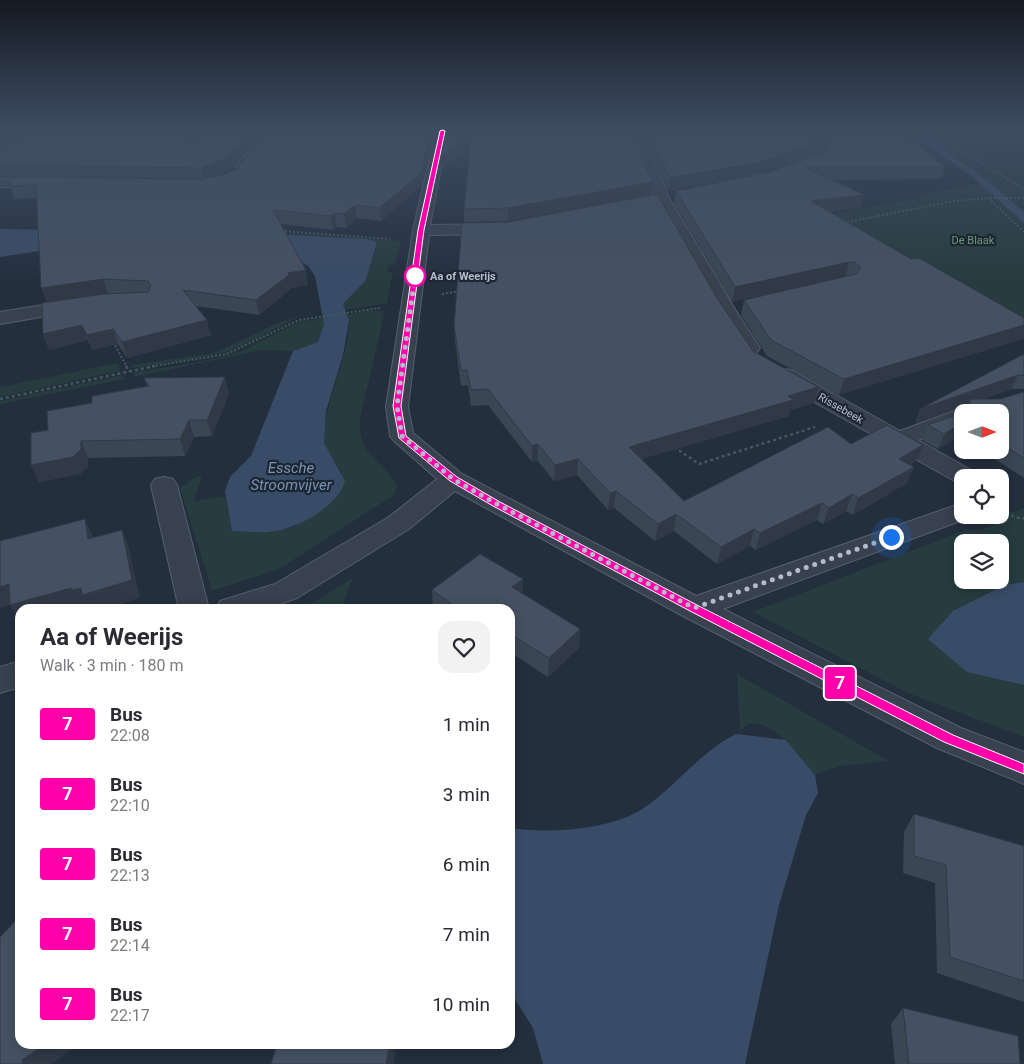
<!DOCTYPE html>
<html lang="en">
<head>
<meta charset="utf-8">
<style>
	:root { --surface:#fff; --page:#f2f2f3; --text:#2b2b33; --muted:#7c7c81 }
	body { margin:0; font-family:Roboto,sans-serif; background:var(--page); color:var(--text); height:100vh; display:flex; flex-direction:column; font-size:19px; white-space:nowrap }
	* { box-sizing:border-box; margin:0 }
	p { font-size:16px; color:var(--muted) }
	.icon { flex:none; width:28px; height:28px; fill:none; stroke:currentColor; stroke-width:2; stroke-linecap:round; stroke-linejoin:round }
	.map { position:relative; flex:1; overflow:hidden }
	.side { position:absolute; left:15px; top:604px; width:500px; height:445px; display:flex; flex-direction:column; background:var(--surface); border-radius:15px; box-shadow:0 2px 12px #0003 }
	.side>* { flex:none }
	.badge { padding:0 10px; border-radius:4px; font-size:18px; line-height:32px }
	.needle { width:32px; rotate:90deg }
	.fabs { position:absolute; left:954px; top:404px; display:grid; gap:10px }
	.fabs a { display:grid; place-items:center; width:55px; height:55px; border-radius:10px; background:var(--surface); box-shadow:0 2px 12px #0003; font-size:25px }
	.you { position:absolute; width:25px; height:25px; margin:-12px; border:4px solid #fff; border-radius:50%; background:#1a73e8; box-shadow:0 0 0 8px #1a73e833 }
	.map>.badge { position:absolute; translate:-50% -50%; box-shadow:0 0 0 2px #fff }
	.round { display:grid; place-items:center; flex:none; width:52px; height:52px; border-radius:15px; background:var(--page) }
	.head { display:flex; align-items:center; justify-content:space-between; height:85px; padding:0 25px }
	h1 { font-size:24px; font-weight:700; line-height:38px }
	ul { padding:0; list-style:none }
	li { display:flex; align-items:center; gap:15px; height:70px; padding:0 25px }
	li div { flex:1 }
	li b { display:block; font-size:19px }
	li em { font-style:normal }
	li .badge { min-width:55px; font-weight:700; text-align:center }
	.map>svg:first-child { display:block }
</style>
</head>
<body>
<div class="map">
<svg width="1024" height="1064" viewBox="0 0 1024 1064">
	<rect width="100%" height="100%" fill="#242f3e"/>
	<path fill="#263c3f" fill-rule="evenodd" d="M 918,131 L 1024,131 L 1024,330 L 827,215 L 923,197 L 922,195 L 929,195 L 927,194 L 979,183 L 982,185 L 944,149 Z
		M 250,230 L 401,241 L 395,265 L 389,265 L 387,272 L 393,272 L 387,303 L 345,310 L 343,304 L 366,280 L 377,242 L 367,239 L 269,234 Z
		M 367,311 L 385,311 L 361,414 C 354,452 379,457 395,482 L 397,486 L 394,495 L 279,569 L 212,591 L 180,488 L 198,476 L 202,476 L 194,501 L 225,496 L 232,530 L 268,532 L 293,527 L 327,507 L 341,472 C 336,463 325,451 324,442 C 320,408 358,339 347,315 Z
		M 300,316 L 243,346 L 226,352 L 195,359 L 132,368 L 131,365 L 214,353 L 280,322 Z
		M 323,318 L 324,324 L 318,342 L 293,351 L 263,350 L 133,377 L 134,372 L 188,364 L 227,356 L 244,350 L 298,322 Z
		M 118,363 L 120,371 L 0,397 L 0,387 Z
		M 122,375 L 125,379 L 0,404 L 0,401 Z
		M 1024,508 L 1024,582 L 1005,585 L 928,639 L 967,672 L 1024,685 L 1024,737 L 908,693 L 753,612 L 965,530 L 980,530 L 1002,522 L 1001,518 L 1003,509 L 1014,512 ZM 962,542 L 1000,542 L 1000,580 L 962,580 Z
		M 353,578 L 341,609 L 302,609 Z
		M 737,674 L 878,755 L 888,761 L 840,766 L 815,775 C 801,759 774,718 749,724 C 746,725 743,729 740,731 Z"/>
	<path fill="#394c67" d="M 909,131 L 918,131 L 985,179 L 1024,212 L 1024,223 L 970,175 Z
		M 0,229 L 269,234 L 367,239 L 377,242 L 366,280 L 343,304 L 349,320 L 343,355 L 326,411 L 324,443 L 345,481 C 337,508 294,531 267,532 C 255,533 243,531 232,531 L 225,491 L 230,477 L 251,456 L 293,351 L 318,342 L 324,324 L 315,276 L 308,266 L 295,258 L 118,239 L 0,257 Z
		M 1024,582 L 1024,685 L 967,672 L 928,639 L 953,611 L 1005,585 Z
		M 736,734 L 786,740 L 815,775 L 818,793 L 806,815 L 779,905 L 745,1064 L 543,1064 L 533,1028 L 510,991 L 510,828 C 547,834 612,830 644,808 C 677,785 699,753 736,734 Z"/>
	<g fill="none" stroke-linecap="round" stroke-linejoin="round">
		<g stroke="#565f6c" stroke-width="2">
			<path id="minor" d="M 436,131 L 448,131 L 430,225 L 500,224 L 506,226 L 508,229 L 506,232 L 500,234 L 429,235 L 408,407 L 413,433 L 462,474 L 696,596 L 962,503 L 962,515 L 973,515 L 971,517 L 723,609 L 961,728 L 1024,752 L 1024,784 L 937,748 L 683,616 L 455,491 L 409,529 L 297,598 L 266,609 L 216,609 L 220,601 L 275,584 L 389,517 L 437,479 L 394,441 L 390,436 L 386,407 L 413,230 Z
				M 629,131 L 641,131 L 669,198 L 736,311 L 760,348 L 757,352 L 750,354 L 743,352 L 716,311 L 653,198 Z
				M 245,133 L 269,138 L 270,141 L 247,169 L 242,170 L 235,166 L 256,143 C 244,140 213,146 208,140 L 214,136 Z
				M 821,148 L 828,152 L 821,163 L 786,175 L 779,171 L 781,168 L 811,157 L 816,149 Z
				M 0,179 L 46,180 L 51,181 L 53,184 L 51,187 L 46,188 L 0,187 Z
				M 80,299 L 87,301 L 90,305 L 87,309 L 0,324 L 0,312 Z
				M 785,369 L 793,371 L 900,431 L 954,411 L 962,409 L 970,411 L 971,412 L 962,412 L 962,424 L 918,440 L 976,473 L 979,478 L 962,478 L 962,485 L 958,483 L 777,381 L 774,376 L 777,371 Z
				M 164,477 L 173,479 L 177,485 L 209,609 L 179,609 L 151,485 L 155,479 Z
				M 20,661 L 20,687 L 0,693 L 0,667 Z"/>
		</g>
		<path stroke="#44595c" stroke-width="2" stroke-dasharray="2 2" stroke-linecap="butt" d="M 928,131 L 1024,189
			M 1024,198 L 988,198 L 1024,232
			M 843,223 L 954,201 L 988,198
			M 281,231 L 390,239
			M 442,294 L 461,291
			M 113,342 L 127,367
			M 148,367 L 227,354 L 299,320 L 380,308"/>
		<path stroke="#44595c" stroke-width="2.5" stroke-dasharray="3 3" stroke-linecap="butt" d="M 126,366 L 129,371
			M 0,399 L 155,366
			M 674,447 L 699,464 L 815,427
			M 1000,511 L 1021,519 L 1024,518"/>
		<use href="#minor" fill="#38414e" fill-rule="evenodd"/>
	</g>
	<path fill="#3b4654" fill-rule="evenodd" d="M 0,131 L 436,131 L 421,186 L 381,221 L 357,218 L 346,228 L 337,227 L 333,230 L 281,224 L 308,285 L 291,288 L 291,289 L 259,315 L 196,306 L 211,335 L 127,358 L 118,344 L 92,350 L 88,340 L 49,350 L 43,334 L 47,303 L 37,198 L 14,199 L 10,186 L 10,178 L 0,177 ZM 245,131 L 265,136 L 235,170 L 223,175 L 209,178 L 226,171 L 251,145 L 249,133 L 224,132 ZM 108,293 L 116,294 L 60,301 Z
		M 447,131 L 652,182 L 650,195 L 508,221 L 464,222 L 464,209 L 471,144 L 443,168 L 442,156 Z
		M 643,131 L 902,131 L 944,167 L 941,179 L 830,180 L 860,208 L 829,212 L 911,259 L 839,395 L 767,356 L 741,315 L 744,300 L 847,276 L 846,276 L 732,302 L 674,203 L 676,191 L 769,172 L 824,153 L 827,149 L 826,147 L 816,147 L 810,155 L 758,174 L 668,191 Z
		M 717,298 L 753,351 L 814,403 L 790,410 L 789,416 L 641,459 L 684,501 L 851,444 L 916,461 L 910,465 L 914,467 L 907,483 L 853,515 L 846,511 L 823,524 L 817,520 L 756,550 L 750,546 L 717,564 L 674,531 L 655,541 L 614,508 L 608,510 L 577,475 L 554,481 L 538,461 L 532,462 L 488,405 L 471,406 L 468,385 L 461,386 L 455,341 L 454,326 Z
		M 1024,354 L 1024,389 L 1011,389 L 984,399 L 1000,399 L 1024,392 L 1024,478 L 981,450 L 1000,450 L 1000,412 L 964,412 L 968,405 L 915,424 L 920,409 Z
		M 144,378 L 229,394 L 212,436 L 194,437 L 185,456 L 88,458 L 88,467 L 80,474 L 39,482 L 31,465 L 48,430 L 92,403 L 147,386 Z
		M 962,413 L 962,438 L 960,436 L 938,449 L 922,440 L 928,425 Z
		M 523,579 L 523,594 L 580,629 L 579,648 L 548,677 L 510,652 L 510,609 L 433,609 L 432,590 Z
		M 914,814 L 1024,846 L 1024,1002 L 937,973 L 935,883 L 903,873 L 904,832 Z
		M 903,1008 L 1020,1064 L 895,1064 L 891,1024 Z
		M 331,1044 L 396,1044 L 393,1064 L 271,1064 L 334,1048 Z"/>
	<path fill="#303945" d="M 9,131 L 36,131 L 0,149 L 0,135 Z
		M 178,131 L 225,131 L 226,132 L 182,140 L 175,134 Z
		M 432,131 L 436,131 L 421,186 L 381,221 L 379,208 Z
		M 472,131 L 473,142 L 443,168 L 442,156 Z
		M 249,133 L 251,145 L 226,171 L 204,180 L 201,168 Z
		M 819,136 L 816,147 L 810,155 L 758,174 L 668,191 L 670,178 Z
		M 652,182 L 650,195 L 508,221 L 508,208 Z
		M 864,195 L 860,208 L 808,214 L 811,201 Z
		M 355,205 L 357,218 L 346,228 L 344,214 Z
		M 335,213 L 337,227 L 333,230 L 331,216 Z
		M 849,262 L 846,276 L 732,302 L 735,287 Z
		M 306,270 L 308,285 L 291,288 L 291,289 L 259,315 L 256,300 L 288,273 Z
		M 103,279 L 108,293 L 47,303 L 41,288 Z
		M 207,320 L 211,335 L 127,358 L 122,342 Z
		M 82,325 L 88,340 L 49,350 L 43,334 Z
		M 1024,325 L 1024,339 L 839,395 L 844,379 Z
		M 113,329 L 118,344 L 92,350 L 87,335 Z
		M 1018,375 L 1011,389 L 969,404 L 970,399 L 968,405 L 915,424 L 920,409 Z
		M 225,377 L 229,394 L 212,436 L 207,420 Z
		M 818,387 L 814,403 L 790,410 L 789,416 L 627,463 L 629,447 Z
		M 189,420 L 194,437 L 185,456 L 180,439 Z
		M 962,423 L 962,429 L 960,436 L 938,449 L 944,434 Z
		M 81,441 L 88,458 L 88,467 L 80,474 L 39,482 L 31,465 Z
		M 538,444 L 538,461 L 532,462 L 532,446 Z
		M 923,445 L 916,461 L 893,475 L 899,459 Z
		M 578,459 L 577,475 L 554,481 L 555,465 Z
		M 914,467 L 907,483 L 853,515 L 858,498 Z
		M 616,491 L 614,508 L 608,510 L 610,493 Z
		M 852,494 L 846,511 L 823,524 L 829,508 Z
		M 822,503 L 817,520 L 756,550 L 760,533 Z
		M 676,514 L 674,531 L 655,541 L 658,524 Z
		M 85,519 L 93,537 L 96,557 L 88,539 Z
		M 754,529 L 750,546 L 717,564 L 721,547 Z
		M 122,530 L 129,548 L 140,598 L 105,609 L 89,609 L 88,607 L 81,609 L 79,606 L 70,609 L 20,609 L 20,623 L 10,605 L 71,588 Z
		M 523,579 L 523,598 L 512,587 Z
		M 9,584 L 19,603 L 0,608 L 0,587 Z
		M 580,629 L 579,648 L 548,677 L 549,658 Z
		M 46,1044 L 79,1044 L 51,1064 L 23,1064 L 22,1060 Z
		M 390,1044 L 396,1044 L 393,1064 L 386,1064 Z"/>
	<path fill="#455162" stroke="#303945" d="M 0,131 L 9,131 L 0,135 Z
		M 33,131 L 178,131 L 175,134 L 185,139 L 224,132 L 249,133 L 223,159 L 201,168 L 0,165 L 0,147 Z
		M 269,131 L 432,131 L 420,174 L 379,208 L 355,205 L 344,214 L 335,213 L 331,216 L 273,210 L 306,270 L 288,273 L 289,275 L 256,300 L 183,290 L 207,320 L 122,342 L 113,329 L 87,335 L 82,325 L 43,334 L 42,303 L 103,294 L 148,292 L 151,286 L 148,281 L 103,279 L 41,288 L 36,185 L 10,186 L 10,177 L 201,179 L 223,175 L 235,170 Z
		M 447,131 L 632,131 L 652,182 L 508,208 L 464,209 L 472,131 L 442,156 Z
		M 649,131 L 902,131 L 944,167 L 805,167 L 864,195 L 811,201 L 911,259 L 919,258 L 1024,318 L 1024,325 L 844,379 L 771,340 L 744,300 L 856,274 L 861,268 L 856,263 L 849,262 L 735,287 L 676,191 L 769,172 L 824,153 L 832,141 L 829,136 L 819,136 L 812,144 L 760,162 L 670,178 Z
		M 657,194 L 717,298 L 753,351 L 818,387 L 788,396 L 793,400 L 629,447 L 684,501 L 828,427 L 851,444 L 887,425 L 923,445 L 899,459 L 914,467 L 858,498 L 852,494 L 829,508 L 822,503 L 760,533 L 754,529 L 721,547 L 676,514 L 658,524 L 616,491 L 610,493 L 578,459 L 555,465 L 538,444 L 532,446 L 488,389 L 471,390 L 467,370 L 461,370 L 454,326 L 462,223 L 508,222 Z
		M 1024,354 L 1024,375 L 1018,375 L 920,409 Z
		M 225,377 L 207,420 L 189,420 L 180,439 L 81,441 L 81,449 L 73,457 L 31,465 L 31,433 L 48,430 L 47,411 L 92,403 L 92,396 L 149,386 L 144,378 Z
		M 1024,392 L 1024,458 L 1000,443 L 1000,412 L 964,412 L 969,411 L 970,399 L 1000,399 Z
		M 962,413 L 962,423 L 944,434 L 928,425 Z
		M 85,519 L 88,539 L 122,530 L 132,580 L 82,595 L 81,588 L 72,590 L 71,588 L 10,605 L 9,584 L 0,587 L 0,541 Z
		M 480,554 L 523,579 L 512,587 L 580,629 L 549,658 L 510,634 L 510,609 L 459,609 L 432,590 Z
		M 914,814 L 1024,846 L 1024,981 L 950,957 L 946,865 L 914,856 Z
		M 20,916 L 20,1044 L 46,1044 L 22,1060 L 23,1064 L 0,1064 L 0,937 Z
		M 903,1008 L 1018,1036 L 1020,1064 L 909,1064 Z
		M 277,1044 L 301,1044 L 337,1048 L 335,1044 L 390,1044 L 386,1064 L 271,1064 Z"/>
	<linearGradient id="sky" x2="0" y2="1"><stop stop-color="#141a22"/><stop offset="0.47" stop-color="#3f4d63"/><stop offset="1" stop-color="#3f4d63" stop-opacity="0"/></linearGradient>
	<rect width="1024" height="280" fill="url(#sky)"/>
	<path fill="#f0a" stroke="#fff" d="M 442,130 L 445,131 L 424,230 L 401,406 L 406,436 L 457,477 L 500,502 L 697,605 L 953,735 L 1024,764 L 1024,774 L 944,742 L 690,611 L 493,506 L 450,481 L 399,438 L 393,406 L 418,230 L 440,131 Z"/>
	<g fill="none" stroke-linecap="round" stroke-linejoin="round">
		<path stroke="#b4bcc9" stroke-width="5" stroke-dasharray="0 9" d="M 415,276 L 397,406 L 402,436 L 453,479 L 497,504 L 694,608 L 891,537"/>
	</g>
	<circle fill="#fff" stroke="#f0a" stroke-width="2.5" cx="415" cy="276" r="10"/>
	<g text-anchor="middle" stroke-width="4.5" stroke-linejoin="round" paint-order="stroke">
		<g font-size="11" fill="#6b9a76" stroke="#1d2633">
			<text x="973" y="244">De Blaak</text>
		</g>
		<g font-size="11" font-weight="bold" fill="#b4bcc9" stroke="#1d2633" text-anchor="start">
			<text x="430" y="280">Aa of Weerijs</text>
		</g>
		<g font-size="11" fill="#b4bcc9" stroke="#1d2633">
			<text transform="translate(841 408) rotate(30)" y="4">Rissebeek</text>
		</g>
		<g font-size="15" font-style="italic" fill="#7c92b1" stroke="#1d2633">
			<text x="291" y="473">Essche<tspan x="291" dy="17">Stroomvijver</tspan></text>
		</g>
	</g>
</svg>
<div class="fabs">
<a><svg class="needle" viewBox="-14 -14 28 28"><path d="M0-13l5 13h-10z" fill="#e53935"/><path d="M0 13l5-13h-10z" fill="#7c7c81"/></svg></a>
<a><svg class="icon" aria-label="locate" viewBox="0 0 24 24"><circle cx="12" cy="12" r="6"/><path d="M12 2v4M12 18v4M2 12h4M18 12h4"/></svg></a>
<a><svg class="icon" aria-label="layers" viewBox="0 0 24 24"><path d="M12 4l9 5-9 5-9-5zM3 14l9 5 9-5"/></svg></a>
</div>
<div class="you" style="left:891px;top:537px"></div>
<b class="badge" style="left:840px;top:683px;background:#f0a;color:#fff">7</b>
<section class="side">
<div class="head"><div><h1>Aa of Weerijs</h1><p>Walk · 3 min · 180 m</p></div><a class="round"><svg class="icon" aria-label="heart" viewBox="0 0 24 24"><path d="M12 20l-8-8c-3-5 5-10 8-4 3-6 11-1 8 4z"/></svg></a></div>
<ul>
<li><span class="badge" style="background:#f0a;color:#fff">7</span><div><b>Bus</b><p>22:08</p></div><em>1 min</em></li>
<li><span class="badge" style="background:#f0a;color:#fff">7</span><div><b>Bus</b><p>22:10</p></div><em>3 min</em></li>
<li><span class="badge" style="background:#f0a;color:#fff">7</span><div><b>Bus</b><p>22:13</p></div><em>6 min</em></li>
<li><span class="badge" style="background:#f0a;color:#fff">7</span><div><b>Bus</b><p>22:14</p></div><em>7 min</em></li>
<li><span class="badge" style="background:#f0a;color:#fff">7</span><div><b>Bus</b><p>22:17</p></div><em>10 min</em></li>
</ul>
</section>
</div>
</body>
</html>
